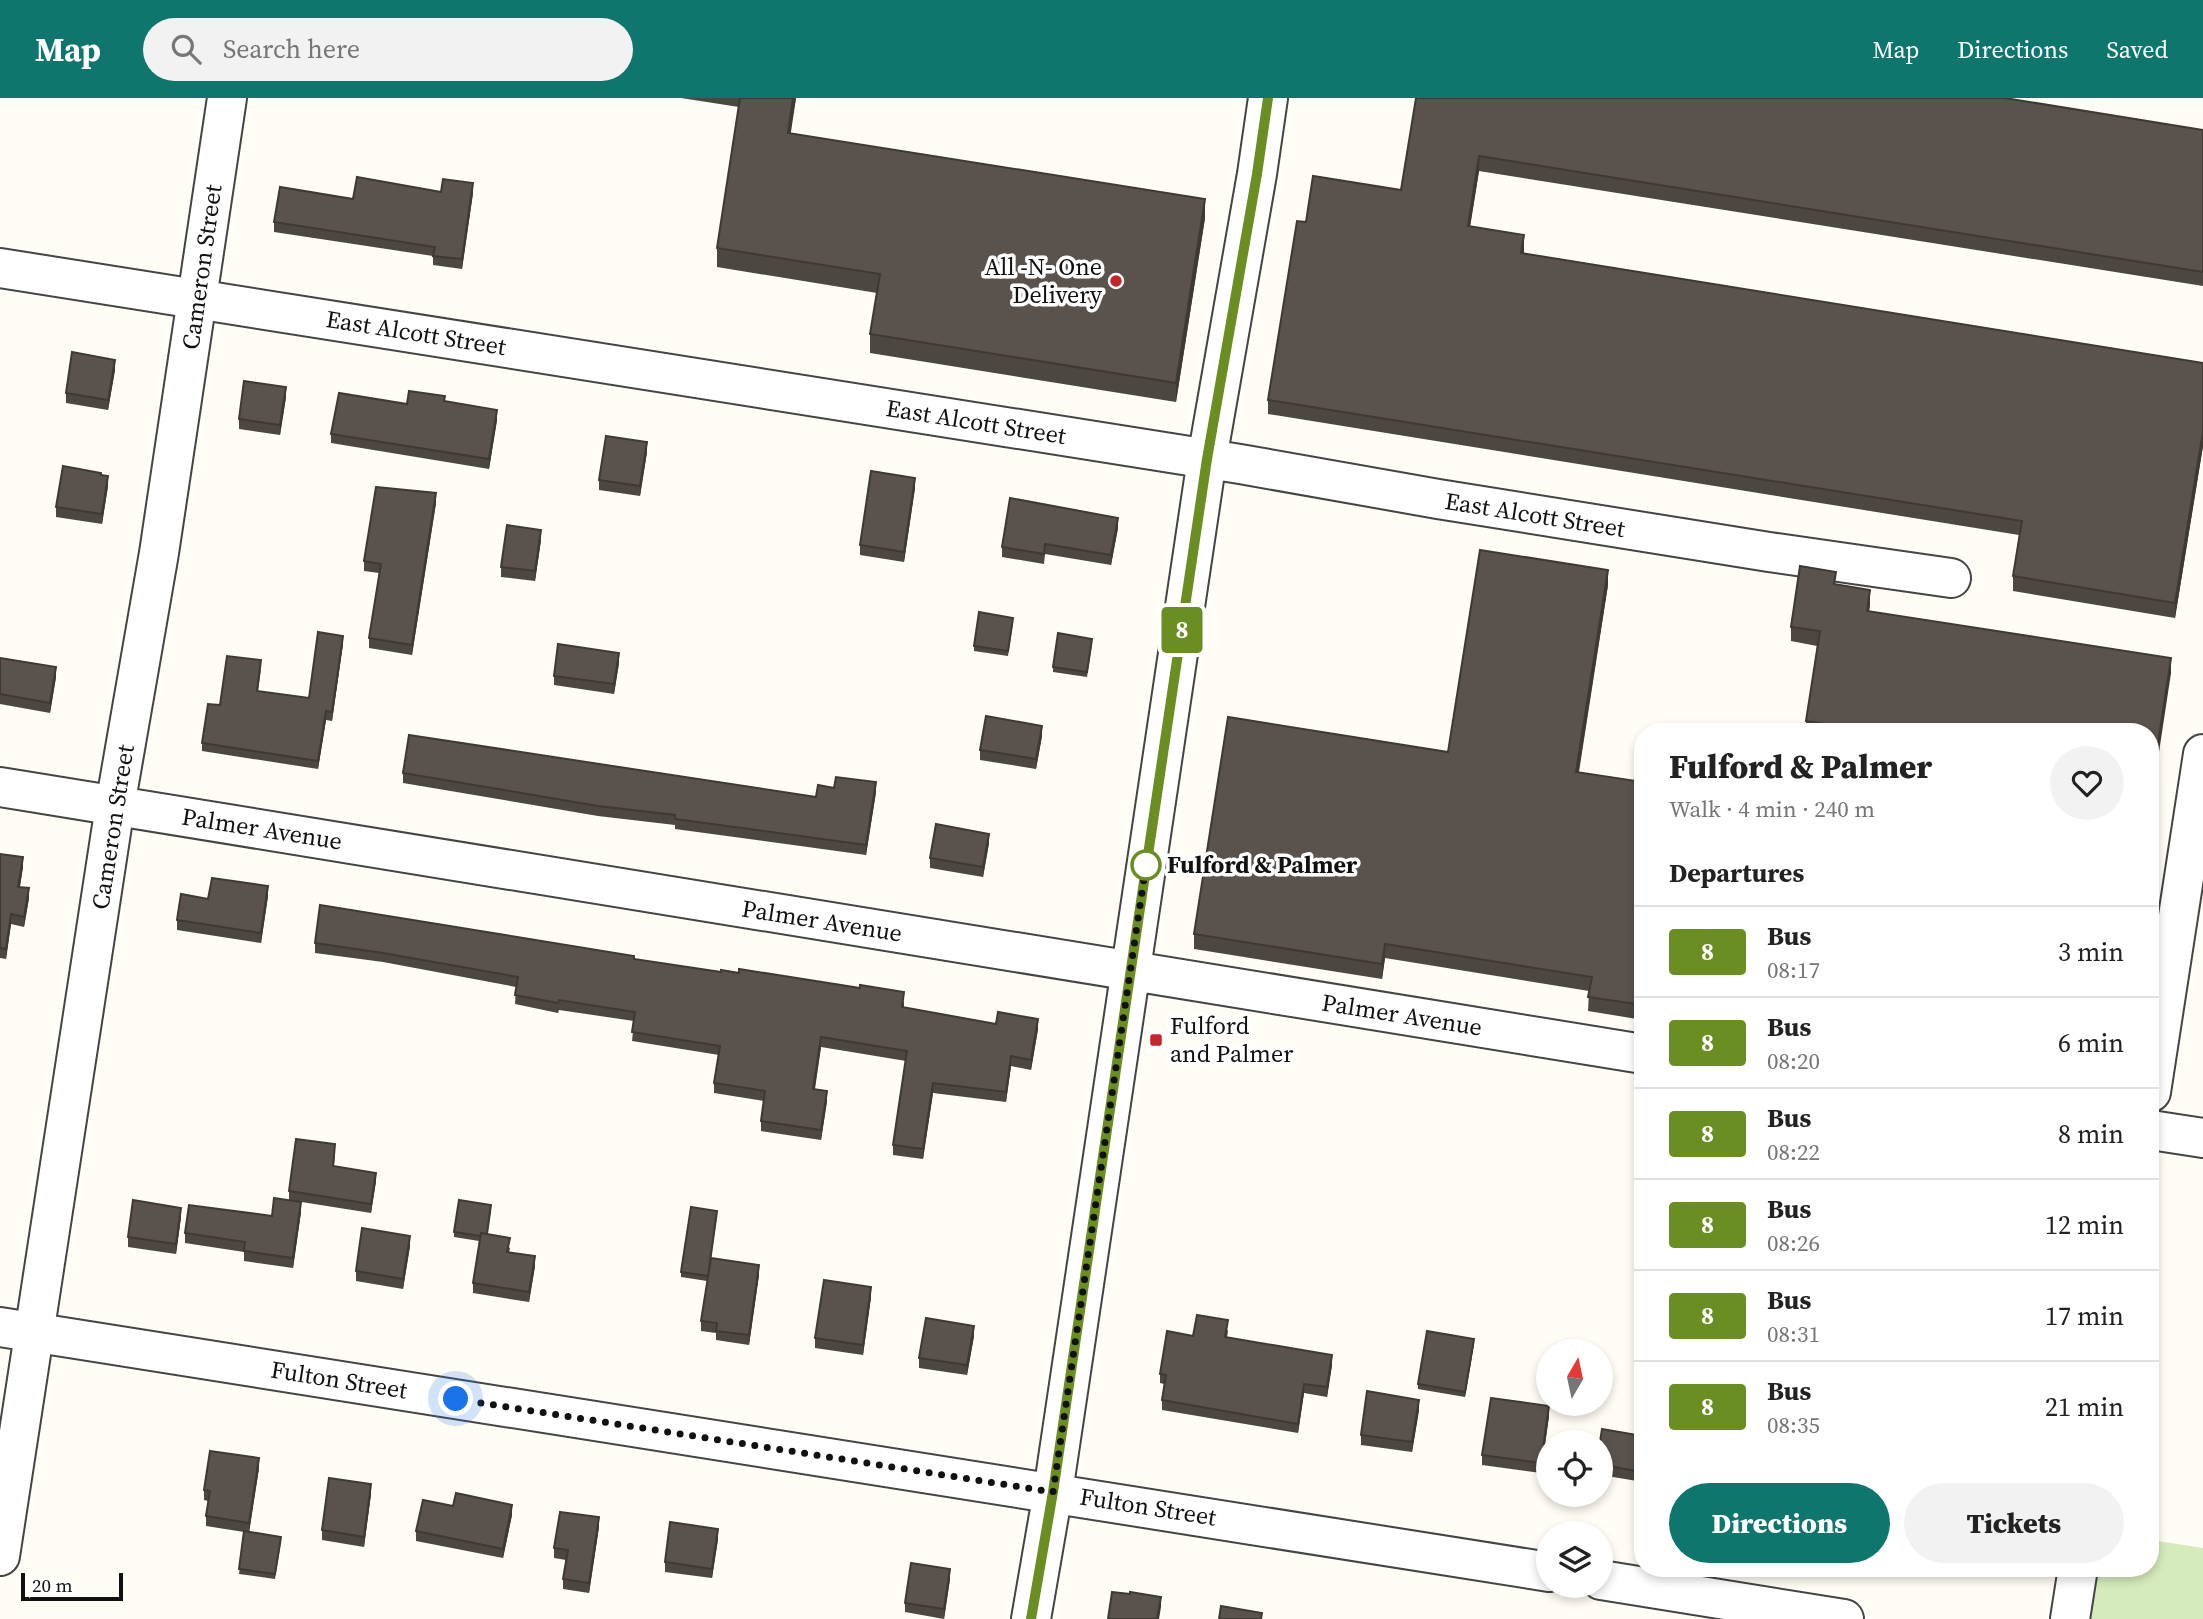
<!DOCTYPE html>
<html lang="en">
<head>
<meta charset="utf-8">
<style>
	:root { --surface:#fff; --page:#f2f2f2; --text:#222; --muted:#767676; --line:#e0e0e0; --accent:#0f766e }
	body { margin:0; font-family:"Source Serif 4",serif; background:var(--page); color:var(--text); height:100vh; display:flex; flex-direction:column; font-size:26px; white-space:nowrap }
	* { box-sizing:border-box; margin:0 }
	p { font-size:23px; color:var(--muted) }
	.icon { flex:none; width:38px; height:38px; fill:none; stroke:currentColor; stroke-width:2; stroke-linecap:round; stroke-linejoin:round }
	.map { position:relative; flex:1; overflow:hidden }
	.details { position:absolute; left:1634px; top:625px; width:525px; height:854px; display:flex; flex-direction:column; background:var(--surface); border-radius:28px; box-shadow:0 4px 10px #0003 }
	.details>* { flex:none }
	.badge { padding:0 14px; border-radius:5px; font-size:24px; line-height:46px }
	.needle { width:46px; rotate:9deg }
	.controls { position:absolute; left:1536px; top:1241px; display:grid; gap:14px }
	.controls a { display:grid; place-items:center; width:77px; height:77px; border-radius:50%; background:var(--surface); box-shadow:0 4px 10px #0003; font-size:35px }
	.scale { position:absolute; left:21px; bottom:18px; width:102px; box-sizing:border-box; padding-left:7px; border:4px solid #111; border-top:0; font-size:19px; line-height:24px; white-space:nowrap; color:#111; -webkit-text-stroke:5px #fff; paint-order:stroke }
	.you { position:absolute; width:35px; height:35px; margin:-18px; border:5px solid #fff; border-radius:50%; background:#1a73e8; box-shadow:0 0 0 10px #1a73e833 }
	.map>.badge { position:absolute; translate:-50% -50%; box-shadow:0 0 0 4px #fff }
	h2 { padding:0 35px; font-size:26px; line-height:63px }
	.round { display:grid; place-items:center; flex:none; width:74px; height:74px; border-radius:37px; background:var(--page) }
	.summary { display:flex; align-items:center; justify-content:space-between; height:119px; padding:0 35px }
	h1 { font-size:33px; font-weight:800; line-height:52px }
	.action { display:flex; gap:14px; margin-top:auto; padding:14px 35px }
	.action a { flex:1; height:80px; border-radius:42px; background:var(--accent); color:#fff; font-size:28px; font-weight:800; line-height:80px; text-align:center }
	.action a+a { background:var(--page); color:var(--text) }
	ul { padding:0; list-style:none }
	li { display:flex; align-items:center; gap:21px; height:91px; padding:0 35px; border-top:2px solid var(--line) }
	li div { flex:1 }
	li b { display:block; font-size:26px }
	li em { font-style:normal }
	li .badge { min-width:77px; font-weight:700; text-align:center }
	header { display:flex; align-items:center; gap:42px; box-sizing:border-box; height:98px; padding:0 35px; background:var(--accent); color:#fff }
	header strong { font-size:33px }
	nav { display:flex; gap:38px; margin-inline-start:auto; font-size:24px }
	.search { width:490px; height:63px; background:var(--page); display:flex; align-items:center; gap:18px; box-sizing:border-box; padding:0 24px; border-radius:38px; color:var(--muted); font-size:26px }
	.map>svg:first-child { display:block }
</style>
</head>
<body>
<header>
<strong>Map</strong>
<div class="search"><svg class="icon" aria-label="search" viewBox="0 0 24 24"><circle cx="10" cy="10" r="6"/><path d="M15 15l6 6"/></svg>Search here</div>
<nav><a>Map</a><a>Directions</a><a>Saved</a></nav>
</header>
<div class="map">
<svg width="2203" height="1521" viewBox="0 0 2203 1521">
	<rect width="100%" height="100%" fill="#fffdf5"/>
	<path fill="#d5ebbd" d="M 2151,1442 L 2203,1450 L 2203,1521 L 2070,1521 L 2078,1470 L 2151,1470 Z"/>
	<g fill="none" stroke-linecap="round" stroke-linejoin="round">
		<g stroke="#444" stroke-width="42">
			<path id="minor" d="M 0,170 L 1240,366 L 1438,401 L 1769,454 L 1951,480
				M 0,689 L 1643,956
				M 2151,994 L 2203,656
				M 2151,1032 L 2203,1040
				M 0,1229 L 1549,1474
				M 0,1458 L 115,708 L 159,455 L 227,0
				M 1601,1482 L 1844,1521
				M 1031,1521 L 1053,1394 L 1207,361 L 1257,76 L 1268,0
				M 2070,1521 L 2078,1470"/>
		</g>
		<use href="#minor" stroke="#fff" stroke-width="38"/>
	</g>
	<path fill="#4d4742" d="M 681,0 L 796,0 L 790,35 L 1205,120 L 1176,304 L 870,255 L 870,236 L 877,195 L 717,169 L 717,150 L 739,9 Z
		M 1416,0 L 2203,32 L 2203,188 L 1479,73 L 1470,128 L 1524,151 L 1524,156 L 2203,265 L 2203,348 L 2175,520 L 2013,493 L 2013,478 L 2019,437 L 1268,316 L 1268,302 L 1306,124 L 1401,92 Z
		M 441,94 L 473,95 L 462,171 L 433,167 L 433,158 L 274,134 L 274,124 L 353,101 Z
		M 115,272 L 108,312 L 66,305 L 66,295 Z
		M 286,299 L 280,337 L 239,331 L 239,321 Z
		M 445,304 L 497,322 L 489,371 L 331,345 L 331,336 L 407,306 Z
		M 647,354 L 640,398 L 599,392 L 599,382 Z
		M 101,377 L 108,388 L 102,426 L 56,419 L 56,409 Z
		M 915,390 L 904,464 L 860,457 L 860,447 Z
		M 436,405 L 412,557 L 369,550 L 369,540 L 379,475 L 364,473 L 364,463 Z
		M 1118,430 L 1111,467 L 1045,456 L 1044,466 L 1002,459 L 1002,449 Z
		M 541,442 L 535,483 L 501,479 L 501,469 Z
		M 1836,486 L 1870,506 L 1869,514 L 2171,575 L 2151,634 L 1806,634 L 1806,623 L 1817,548 L 1791,543 L 1791,529 Z
		M 1608,487 L 1579,674 L 1643,684 L 1643,922 L 1588,913 L 1589,893 L 1385,860 L 1382,881 L 1194,851 L 1194,836 L 1448,654 Z
		M 1013,525 L 1008,558 L 974,553 L 974,548 Z
		M 343,546 L 332,623 L 326,622 L 318,671 L 202,653 L 202,645 L 220,607 L 261,571 L 258,593 L 309,600 Z
		M 1092,546 L 1087,579 L 1053,574 L 1053,569 Z
		M 0,560 L 56,579 L 50,615 L 0,606 Z
		M 619,565 L 614,596 L 554,587 L 554,578 Z
		M 1042,638 L 1036,671 L 980,662 L 980,652 Z
		M 403,675 L 816,699 L 834,690 L 876,694 L 866,757 L 675,731 L 675,727 L 598,718 L 403,685 Z
		M 989,745 L 983,779 L 930,770 L 930,760 Z
		M 0,756 L 23,769 L 20,789 L 29,800 L 24,829 L 11,826 L 6,861 L 0,860 Z
		M 268,798 L 261,845 L 177,832 L 177,822 L 208,801 Z
		M 315,845 L 634,861 L 904,904 L 904,910 L 996,926 L 1038,931 L 1031,972 L 1011,968 L 1006,1004 L 933,995 L 923,1061 L 893,1057 L 893,1047 L 906,963 L 821,949 L 815,991 L 827,1003 L 821,1042 L 761,1033 L 761,1023 L 764,1003 L 714,995 L 714,985 L 719,957 L 632,943 L 634,923 L 559,912 L 558,915 L 515,906 L 516,889 L 383,864 L 315,855 Z
		M 335,1055 L 334,1068 L 376,1083 L 371,1115 L 289,1102 L 289,1093 Z
		M 491,1112 L 487,1136 L 510,1150 L 509,1155 L 535,1168 L 529,1204 L 473,1195 L 473,1185 L 479,1143 L 454,1139 L 454,1134 Z
		M 301,1114 L 293,1170 L 244,1163 L 244,1154 L 185,1145 L 185,1135 L 272,1118 Z
		M 717,1118 L 711,1160 L 759,1177 L 749,1247 L 716,1242 L 716,1235 L 701,1233 L 701,1223 L 707,1183 L 681,1179 L 681,1174 Z
		M 181,1119 L 176,1156 L 128,1149 L 128,1139 Z
		M 410,1148 L 403,1191 L 356,1183 L 356,1173 Z
		M 871,1199 L 863,1257 L 815,1250 L 815,1240 Z
		M 1228,1232 L 1227,1240 L 1332,1267 L 1327,1299 L 1304,1295 L 1298,1335 L 1162,1312 L 1162,1302 L 1164,1286 L 1160,1285 L 1160,1276 L 1193,1238 Z
		M 974,1238 L 967,1277 L 919,1270 L 919,1260 Z
		M 1474,1246 L 1465,1299 L 1418,1291 L 1418,1286 Z
		M 1419,1312 L 1412,1354 L 1361,1347 L 1361,1337 Z
		M 1549,1318 L 1541,1375 L 1482,1367 L 1482,1357 Z
		M 1643,1338 L 1643,1384 L 1601,1377 L 1601,1344 Z
		M 259,1370 L 249,1434 L 281,1444 L 275,1481 L 239,1476 L 244,1434 L 206,1428 L 206,1418 L 208,1403 L 204,1402 L 204,1392 Z
		M 371,1396 L 364,1449 L 322,1442 L 322,1432 Z
		M 453,1408 L 512,1417 L 503,1460 L 416,1443 L 416,1433 Z
		M 599,1429 L 589,1495 L 563,1491 L 563,1481 L 566,1462 L 554,1460 L 554,1450 Z
		M 718,1441 L 712,1480 L 665,1474 L 665,1464 Z
		M 950,1481 L 944,1521 L 905,1514 L 905,1505 Z"/>
	<path fill="#3f3936" d="M 793,0 L 796,0 L 788,54 L 788,35 Z
		M 1479,58 L 1479,73 L 1468,142 L 1468,128 Z
		M 473,85 L 473,95 L 462,171 L 462,161 Z
		M 1205,101 L 1205,120 L 1176,304 L 1176,285 Z
		M 1524,137 L 1524,151 L 1521,170 L 1521,155 Z
		M 115,262 L 115,272 L 108,312 L 108,302 Z
		M 286,289 L 286,299 L 280,337 L 280,327 Z
		M 497,312 L 497,322 L 489,371 L 489,361 Z
		M 2203,333 L 2203,348 L 2175,520 L 2175,505 Z
		M 647,344 L 647,354 L 640,398 L 640,388 Z
		M 108,378 L 108,388 L 102,426 L 102,416 Z
		M 915,380 L 915,390 L 904,464 L 904,454 Z
		M 436,395 L 436,405 L 412,557 L 412,547 Z
		M 1118,420 L 1118,430 L 1111,467 L 1111,457 Z
		M 541,432 L 541,442 L 535,483 L 535,473 Z
		M 1608,472 L 1608,487 L 1576,689 L 1576,674 Z
		M 1870,492 L 1870,506 L 1867,528 L 1867,513 Z
		M 343,538 L 343,546 L 332,623 L 332,614 Z
		M 619,555 L 619,565 L 614,596 L 614,586 Z
		M 2171,560 L 2171,575 L 2151,707 L 2151,692 Z
		M 56,569 L 56,579 L 50,615 L 50,605 Z
		M 326,613 L 326,622 L 318,671 L 318,663 Z
		M 1042,628 L 1042,638 L 1036,671 L 1036,661 Z
		M 876,684 L 876,694 L 866,757 L 866,747 Z
		M 989,736 L 989,745 L 983,779 L 983,769 Z
		M 23,759 L 23,769 L 18,799 L 18,789 Z
		M 268,788 L 268,798 L 261,845 L 261,835 Z
		M 29,790 L 29,800 L 24,829 L 24,819 Z
		M 11,816 L 11,826 L 6,861 L 6,851 Z
		M 1385,846 L 1385,860 L 1382,881 L 1382,866 Z
		M 1038,921 L 1038,931 L 1031,972 L 1031,962 Z
		M 821,939 L 821,949 L 813,1001 L 813,991 Z
		M 1011,958 L 1011,968 L 1006,1004 L 1006,994 Z
		M 933,985 L 933,995 L 923,1061 L 923,1051 Z
		M 827,993 L 827,1003 L 821,1042 L 821,1032 Z
		M 376,1075 L 376,1083 L 371,1115 L 371,1106 Z
		M 301,1104 L 301,1114 L 293,1170 L 293,1160 Z
		M 181,1110 L 181,1119 L 176,1156 L 176,1146 Z
		M 410,1138 L 410,1148 L 403,1191 L 403,1181 Z
		M 535,1158 L 535,1168 L 529,1204 L 529,1194 Z
		M 759,1167 L 759,1177 L 749,1247 L 749,1237 Z
		M 871,1189 L 871,1199 L 863,1257 L 863,1247 Z
		M 974,1228 L 974,1238 L 967,1277 L 967,1267 Z
		M 1474,1241 L 1474,1246 L 1465,1299 L 1465,1294 Z
		M 1332,1257 L 1332,1267 L 1327,1299 L 1327,1289 Z
		M 1304,1286 L 1304,1295 L 1298,1335 L 1298,1326 Z
		M 1419,1302 L 1419,1312 L 1412,1354 L 1412,1344 Z
		M 1549,1308 L 1549,1318 L 1541,1375 L 1541,1365 Z
		M 259,1360 L 259,1370 L 249,1435 L 249,1425 Z
		M 371,1386 L 371,1396 L 364,1449 L 364,1439 Z
		M 512,1407 L 512,1417 L 503,1460 L 503,1451 Z
		M 599,1419 L 599,1429 L 589,1495 L 589,1485 Z
		M 718,1431 L 718,1441 L 712,1480 L 712,1471 Z
		M 950,1471 L 950,1481 L 944,1521 L 944,1511 Z
		M 1161,1499 L 1161,1509 L 1159,1521 L 1157,1521 Z"/>
	<path fill="#5a524d" stroke="#3f3936" stroke-width="2" d="M 740,0 L 793,0 L 788,35 L 1205,101 L 1176,285 L 870,236 L 880,176 L 717,150 Z
		M 1416,0 L 2005,0 L 2203,32 L 2203,174 L 1479,58 L 1468,128 L 1524,137 L 1521,155 L 2203,265 L 2203,333 L 2175,505 L 2013,478 L 2022,423 L 1268,302 L 1297,123 L 1306,124 L 1313,78 L 1401,92 Z
		M 357,79 L 441,94 L 443,81 L 473,85 L 462,161 L 433,158 L 435,149 L 274,124 L 280,89 L 353,101 Z
		M 72,254 L 115,262 L 108,302 L 66,295 Z
		M 244,283 L 286,289 L 280,327 L 239,321 Z
		M 409,293 L 445,298 L 444,303 L 497,312 L 489,361 L 331,336 L 339,295 L 407,306 Z
		M 606,338 L 647,344 L 640,388 L 599,382 Z
		M 63,368 L 101,375 L 101,377 L 108,378 L 102,416 L 56,409 Z
		M 871,373 L 915,380 L 904,454 L 860,447 Z
		M 376,389 L 436,395 L 412,547 L 369,540 L 381,466 L 364,463 Z
		M 1010,400 L 1118,420 L 1111,457 L 1045,446 L 1044,456 L 1002,449 Z
		M 507,427 L 541,432 L 535,473 L 501,469 Z
		M 1480,452 L 1608,472 L 1576,674 L 1643,684 L 1643,907 L 1588,899 L 1592,879 L 1385,846 L 1382,866 L 1194,836 L 1228,619 L 1448,654 Z
		M 1800,468 L 1836,474 L 1834,486 L 1870,492 L 1867,513 L 2171,560 L 2151,692 L 2151,634 L 1839,634 L 1839,628 L 1806,623 L 1820,533 L 1791,529 Z
		M 979,514 L 1013,520 L 1008,553 L 974,548 Z
		M 318,534 L 343,538 L 332,614 L 326,613 L 318,663 L 202,645 L 208,606 L 220,607 L 227,558 L 261,562 L 257,593 L 309,600 Z
		M 1058,535 L 1092,541 L 1087,574 L 1053,569 Z
		M 558,546 L 619,555 L 614,586 L 554,578 Z
		M 0,560 L 56,569 L 50,605 L 0,596 Z
		M 986,618 L 1042,628 L 1036,661 L 980,652 Z
		M 409,637 L 816,699 L 818,687 L 834,690 L 836,679 L 876,684 L 866,747 L 675,721 L 675,717 L 598,708 L 403,675 Z
		M 936,726 L 989,736 L 983,769 L 930,760 Z
		M 0,756 L 23,759 L 18,789 L 29,790 L 24,819 L 11,816 L 6,851 L 0,850 Z
		M 212,780 L 268,788 L 261,835 L 177,822 L 181,796 L 208,801 Z
		M 320,807 L 634,858 L 634,861 L 721,874 L 721,872 L 739,875 L 739,871 L 860,890 L 860,887 L 904,894 L 902,909 L 996,926 L 998,914 L 1038,921 L 1031,962 L 1011,958 L 1006,994 L 933,985 L 923,1051 L 893,1047 L 907,953 L 821,939 L 813,991 L 827,993 L 821,1032 L 761,1023 L 765,993 L 714,985 L 720,948 L 632,934 L 635,914 L 559,902 L 558,905 L 515,897 L 518,879 L 383,855 L 315,845 Z
		M 296,1041 L 335,1046 L 333,1068 L 376,1075 L 371,1106 L 289,1093 Z
		M 274,1100 L 301,1104 L 293,1160 L 244,1153 L 245,1144 L 185,1135 L 189,1107 L 272,1118 Z
		M 133,1102 L 181,1110 L 176,1146 L 128,1139 Z
		M 459,1102 L 491,1107 L 487,1136 L 481,1135 L 480,1138 L 454,1134 Z
		M 691,1109 L 717,1113 L 708,1178 L 681,1174 Z
		M 362,1130 L 410,1138 L 403,1181 L 356,1173 Z
		M 481,1135 L 510,1140 L 507,1154 L 535,1158 L 529,1194 L 473,1185 Z
		M 711,1160 L 759,1167 L 749,1237 L 716,1233 L 717,1225 L 701,1223 Z
		M 824,1182 L 871,1189 L 863,1247 L 815,1240 Z
		M 1197,1217 L 1228,1222 L 1225,1239 L 1332,1257 L 1327,1289 L 1304,1286 L 1298,1326 L 1162,1302 L 1166,1277 L 1160,1276 L 1167,1233 L 1193,1238 Z
		M 926,1220 L 974,1228 L 967,1267 L 919,1260 Z
		M 1427,1233 L 1474,1241 L 1465,1294 L 1418,1286 Z
		M 1367,1293 L 1419,1302 L 1412,1344 L 1361,1337 Z
		M 1491,1300 L 1549,1308 L 1541,1365 L 1482,1357 Z
		M 1602,1331 L 1643,1338 L 1643,1374 L 1601,1367 L 1601,1344 L 1600,1344 Z
		M 210,1353 L 259,1360 L 249,1425 L 206,1418 L 210,1393 L 204,1392 Z
		M 329,1380 L 371,1386 L 364,1439 L 322,1432 Z
		M 456,1395 L 512,1407 L 503,1451 L 416,1433 L 423,1402 L 453,1408 Z
		M 560,1414 L 599,1419 L 589,1485 L 563,1481 L 568,1452 L 554,1450 Z
		M 670,1424 L 718,1431 L 712,1471 L 665,1464 Z
		M 244,1433 L 281,1439 L 275,1476 L 239,1471 Z
		M 911,1465 L 950,1471 L 944,1511 L 905,1505 Z
		M 1112,1494 L 1130,1496 L 1130,1494 L 1161,1499 L 1157,1521 L 1108,1521 Z
		M 1221,1508 L 1262,1515 L 1261,1521 L 1219,1521 Z"/>
	<g fill="none" stroke-linecap="round" stroke-linejoin="round">
		<g stroke="#fff" stroke-width="16">
			<path id="line" d="M 1031,1521 L 1053,1394 L 1207,361 L 1257,76 L 1268,0"/>
		</g>
		<use href="#line" stroke="#6b8e23" stroke-width="10"/>
		<path stroke="#111" stroke-width="7" stroke-dasharray="0 12.6" d="M 456,1301 L 1053,1394 L 1146,767"/>
	</g>
	<g fill="#c4262e" stroke="#fff" stroke-width="2.5">
		<circle cx="1116" cy="183" r="7"/>
		<rect x="1149" y="935" width="14" height="14" rx="3.5"/>
	</g>
	<circle fill="#fff" stroke="#6b8e23" stroke-width="3.5" cx="1146" cy="767" r="14"/>
	<g text-anchor="middle" stroke-width="7" stroke-linejoin="round" paint-order="stroke">
		<g font-size="24" fill="#111" stroke="#fff">
			<text transform="translate(202 169) rotate(-82)" y="8">Cameron Street</text>
			<text transform="translate(416 235) rotate(9)" y="8">East Alcott Street</text>
			<text transform="translate(976 324) rotate(9)" y="8">East Alcott Street</text>
			<text transform="translate(1535 417) rotate(9)" y="8">East Alcott Street</text>
			<text transform="translate(113 729) rotate(-81)" y="8">Cameron Street</text>
			<text transform="translate(262 731) rotate(9)" y="8">Palmer Avenue</text>
			<text transform="translate(822 823) rotate(9)" y="8">Palmer Avenue</text>
			<text transform="translate(1402 917) rotate(9)" y="8">Palmer Avenue</text>
			<text transform="translate(339 1282) rotate(9)" y="8">Fulton Street</text>
			<text transform="translate(1148 1409) rotate(9)" y="8">Fulton Street</text>
		</g>
		<g font-size="24" fill="#111" stroke="#fff" text-anchor="end">
			<text x="1102" y="177">All -N- One<tspan x="1102" dy="28">Delivery</tspan></text>
			<text x="1170" y="936" text-anchor="start">Fulford<tspan x="1170" dy="28">and Palmer</tspan></text>
		</g>
		<g font-size="24" font-weight="bold" fill="#111" stroke="#fff" text-anchor="start">
			<text x="1167" y="775">Fulford &amp; Palmer</text>
		</g>
	</g>
</svg>
<div class="controls">
<a><svg class="needle" viewBox="-14 -14 28 28"><path d="M0-13l5 13h-10z" fill="#e53935"/><path d="M0 13l5-13h-10z" fill="#767676"/></svg></a>
<a><svg class="icon" aria-label="locate" viewBox="0 0 24 24"><circle cx="12" cy="12" r="6"/><path d="M12 2v4M12 18v4M2 12h4M18 12h4"/></svg></a>
<a><svg class="icon" aria-label="layers" viewBox="0 0 24 24"><path d="M12 4l9 5-9 5-9-5zM3 14l9 5 9-5"/></svg></a>
</div>
<div class="scale">20 m</div>
<div class="you" style="left:456px;top:1301px"></div>
<b class="badge" style="left:1182px;top:532px;background:#6b8e23;color:#fff">8</b>
<section class="details">
<div class="summary"><div><h1>Fulford &amp; Palmer</h1><p>Walk · 4 min · 240 m</p></div><a class="round"><svg class="icon" aria-label="heart" viewBox="0 0 24 24"><path d="M12 20l-8-8c-3-5 5-10 8-4 3-6 11-1 8 4z"/></svg></a></div>
<h2>Departures</h2>
<ul>
<li><span class="badge" style="background:#6b8e23;color:#fff">8</span><div><b>Bus</b><p>08:17</p></div><em>3 min</em></li>
<li><span class="badge" style="background:#6b8e23;color:#fff">8</span><div><b>Bus</b><p>08:20</p></div><em>6 min</em></li>
<li><span class="badge" style="background:#6b8e23;color:#fff">8</span><div><b>Bus</b><p>08:22</p></div><em>8 min</em></li>
<li><span class="badge" style="background:#6b8e23;color:#fff">8</span><div><b>Bus</b><p>08:26</p></div><em>12 min</em></li>
<li><span class="badge" style="background:#6b8e23;color:#fff">8</span><div><b>Bus</b><p>08:31</p></div><em>17 min</em></li>
<li><span class="badge" style="background:#6b8e23;color:#fff">8</span><div><b>Bus</b><p>08:35</p></div><em>21 min</em></li>
</ul>
<div class="action"><a>Directions</a><a>Tickets</a></div>
</section>
</div>
</body>
</html>
